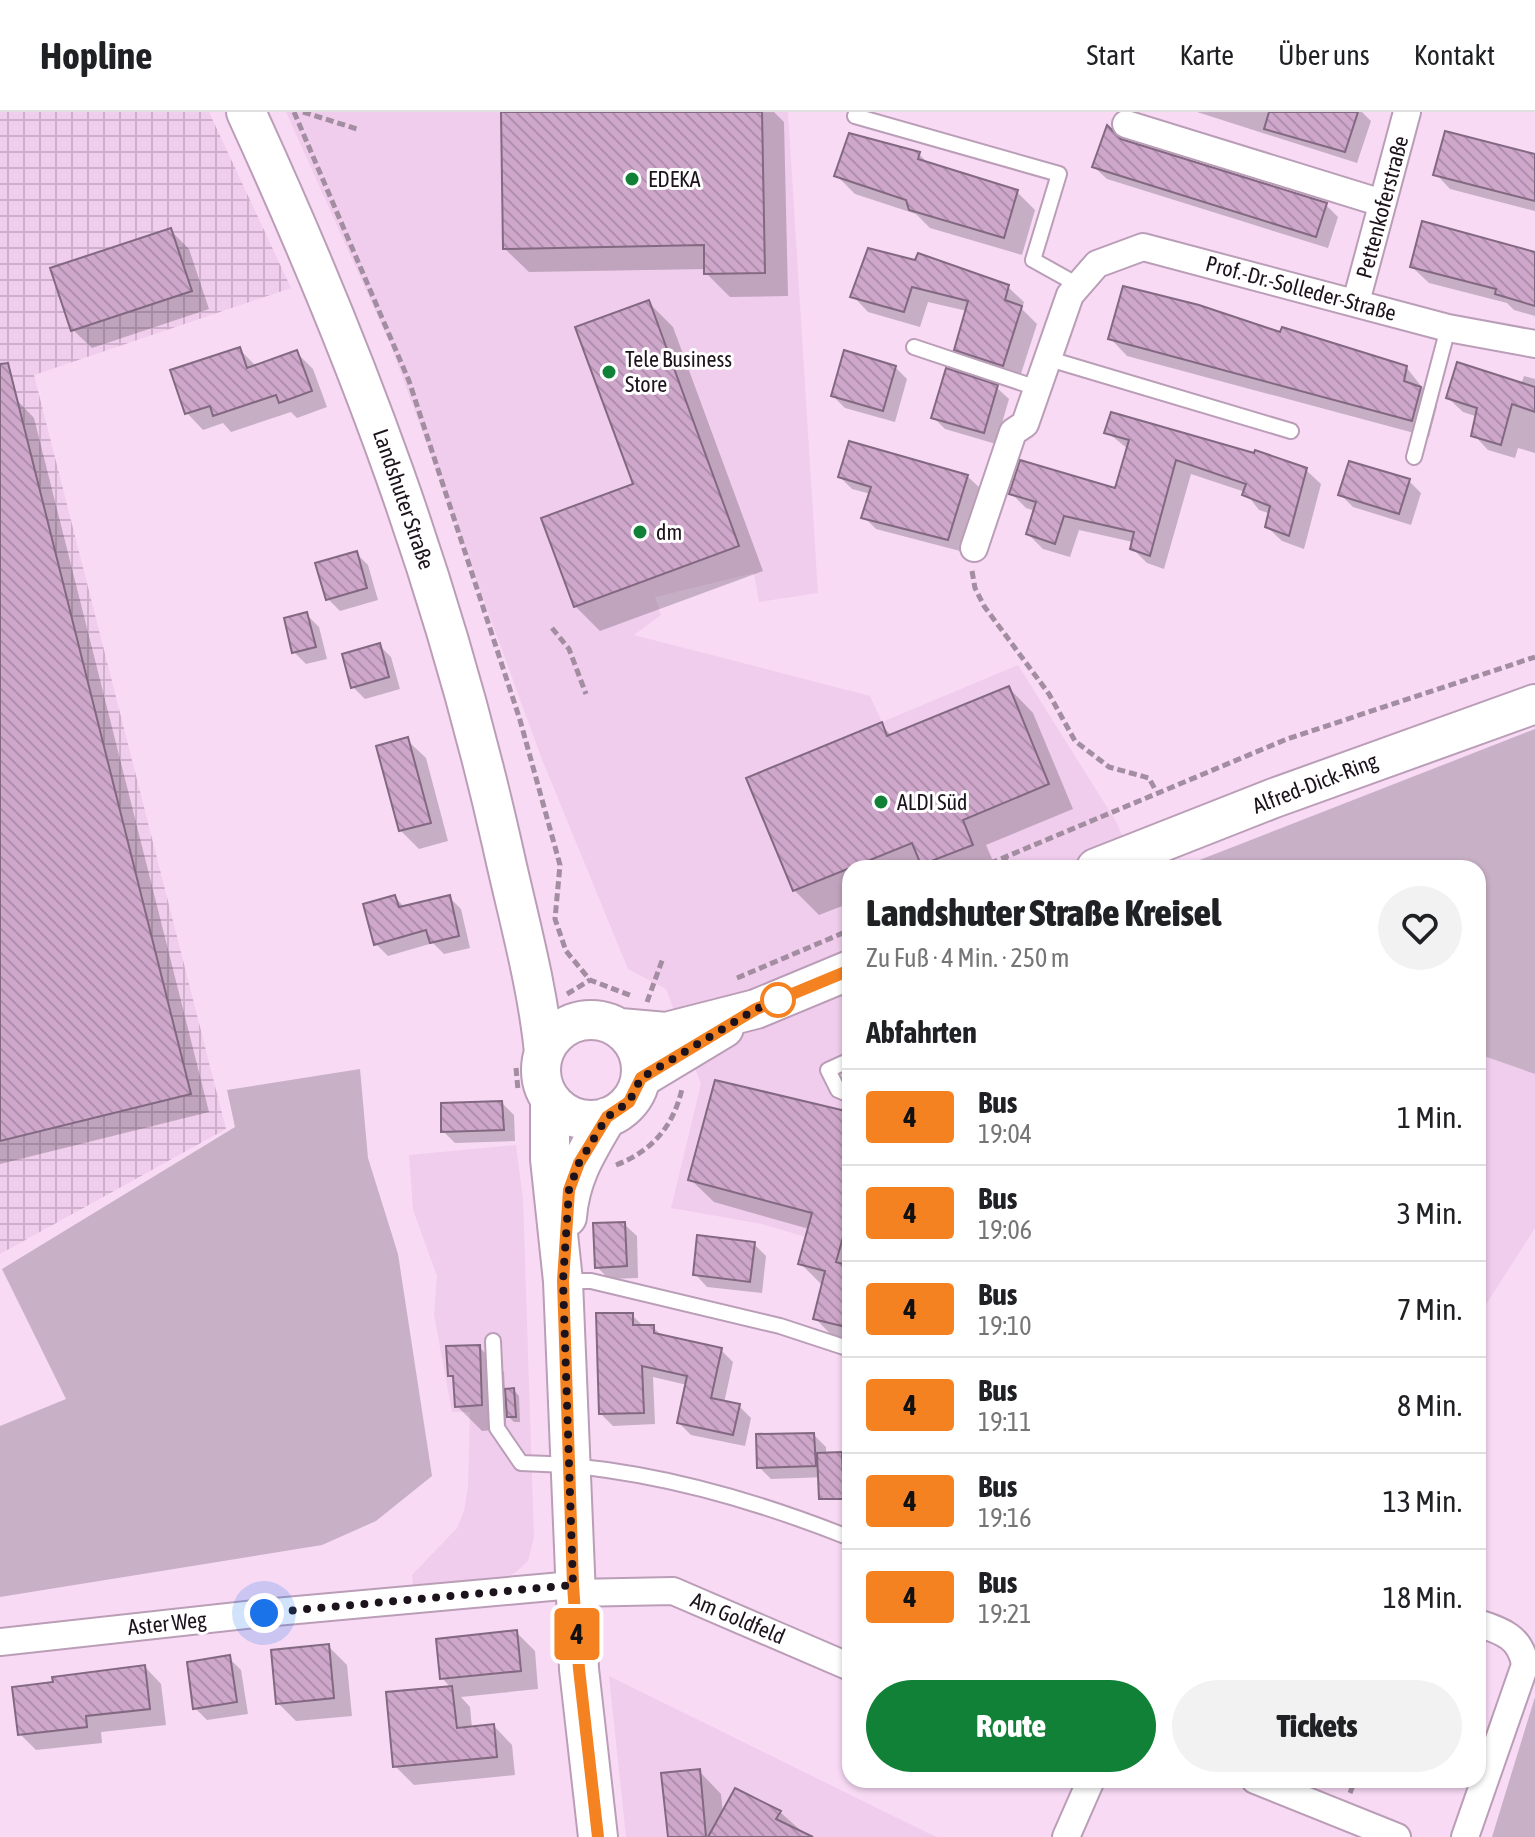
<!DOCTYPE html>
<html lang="de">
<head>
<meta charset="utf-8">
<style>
	:root { --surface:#fff; --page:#f2f2f2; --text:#202124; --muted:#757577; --line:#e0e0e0; --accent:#118138 }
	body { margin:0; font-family:"Asap Condensed",sans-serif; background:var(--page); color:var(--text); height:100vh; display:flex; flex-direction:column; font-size:30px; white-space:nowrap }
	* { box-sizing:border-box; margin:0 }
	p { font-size:26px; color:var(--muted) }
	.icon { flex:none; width:44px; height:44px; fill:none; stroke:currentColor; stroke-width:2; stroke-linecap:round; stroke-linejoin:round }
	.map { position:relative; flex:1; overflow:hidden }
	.sheet { position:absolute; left:842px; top:748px; width:644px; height:928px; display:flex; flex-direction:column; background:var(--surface); border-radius:24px; box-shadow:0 2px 6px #0004 }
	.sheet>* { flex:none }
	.badge { padding:0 16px; border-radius:6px; font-size:28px; line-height:52px }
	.you { position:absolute; width:40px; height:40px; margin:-20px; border:6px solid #fff; border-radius:50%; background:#1a73e8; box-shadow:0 0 0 12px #1a73e833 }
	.map>.badge { position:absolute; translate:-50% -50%; box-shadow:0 0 0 4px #fff }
	h2 { padding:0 24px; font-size:30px; line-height:72px }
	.round { display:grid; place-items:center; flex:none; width:84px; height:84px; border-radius:42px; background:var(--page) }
	.headline { display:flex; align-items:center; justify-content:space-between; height:136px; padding:0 24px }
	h1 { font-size:38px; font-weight:800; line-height:60px }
	.primary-button { display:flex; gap:16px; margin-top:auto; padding:16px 24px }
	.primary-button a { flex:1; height:92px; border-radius:48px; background:var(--accent); color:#fff; font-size:32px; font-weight:800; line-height:92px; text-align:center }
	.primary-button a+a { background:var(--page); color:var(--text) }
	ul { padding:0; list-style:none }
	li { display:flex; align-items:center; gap:24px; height:96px; padding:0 24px; border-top:2px solid var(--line) }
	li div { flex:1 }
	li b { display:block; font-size:30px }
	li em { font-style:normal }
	li .badge { min-width:88px; font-weight:700; text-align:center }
	header { display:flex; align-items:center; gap:48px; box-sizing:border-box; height:112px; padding:0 40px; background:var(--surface); border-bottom:2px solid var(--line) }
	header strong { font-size:38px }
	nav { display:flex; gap:44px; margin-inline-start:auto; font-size:28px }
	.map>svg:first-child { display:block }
</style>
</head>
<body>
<header>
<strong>Hopline</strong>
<nav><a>Start</a><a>Karte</a><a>Über uns</a><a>Kontakt</a></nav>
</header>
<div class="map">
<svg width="1535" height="1725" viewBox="0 0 1535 1725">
	<defs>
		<pattern id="industrial-grid" width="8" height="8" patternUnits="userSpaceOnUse" patternTransform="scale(2)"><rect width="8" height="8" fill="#f0cded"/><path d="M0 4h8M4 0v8" fill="none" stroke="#cdafcb"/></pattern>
		<pattern id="building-back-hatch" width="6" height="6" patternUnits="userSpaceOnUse" patternTransform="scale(2)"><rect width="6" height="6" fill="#cea7cb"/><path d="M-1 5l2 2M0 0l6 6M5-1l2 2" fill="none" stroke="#b08fae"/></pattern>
	</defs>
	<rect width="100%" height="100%" fill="#f8daf5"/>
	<path fill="#f0cded" d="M 286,0 L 788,0 L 818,481 L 759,490 L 754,461 L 655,485 L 661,503 L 634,523 L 870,584 L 882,610 L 1018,553 L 1117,711 L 1135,756 L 850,756 L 850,1138 L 762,1112 L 671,1096 L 701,972 L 666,877 L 628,857 L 541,645 L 391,234 Z
		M 1478,942 L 1535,962 L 1535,1116 L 1478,1205 Z
		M 516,1033 L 523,1087 L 534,1425 L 528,1449 L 515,1461 L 499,1467 L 413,1475 L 412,1463 L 457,1416 L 464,1399 L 468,1374 L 470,1300 L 452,1300 L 434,1203 L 437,1164 L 413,1098 L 409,1043 Z
		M 609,1564 L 928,1721 L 938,1725 L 626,1725 Z"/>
	<path fill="url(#industrial-grid)" d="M 0,0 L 209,0 L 291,176 L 34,263 L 226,1017 L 0,1142 Z"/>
	<path fill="#c8b0c6" d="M 1535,617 L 1535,962 L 1478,942 L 1478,756 L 1179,756 Z
		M 360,957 L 368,1046 L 398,1142 L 432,1364 L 376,1409 L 322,1433 L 0,1485 L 0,1314 L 66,1287 L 2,1157 L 235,1015 L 227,978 Z
		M 1535,1585 L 1535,1725 L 1492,1725 Z"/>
	<path fill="#0003" d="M 503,0 L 774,0 L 784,10 L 788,184 L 730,185 L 706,161 L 706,157 L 529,160 L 505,137 Z
		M 1197,0 L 1362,0 L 1371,9 L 1357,51 Z
		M 1120,29 L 1326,93 L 1338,105 L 1328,136 L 1107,67 L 1094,55 Z
		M 919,42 L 930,53 L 1017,80 L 1035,98 L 1022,143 L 930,116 L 916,102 L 855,82 L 837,64 Z
		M 1535,44 L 1535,99 L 1450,77 L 1436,62 Z
		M 170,118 L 189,137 L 209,197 L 92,236 L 73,218 Z
		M 1535,142 L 1535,204 L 1514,198 L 1507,191 L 1429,171 L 1412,155 Z
		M 916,151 L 1008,175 L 1024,190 L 1022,197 L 1037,212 L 1019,268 L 972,253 L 957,237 L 967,199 L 928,190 L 920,215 L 868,200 L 853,184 Z
		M 648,190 L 673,215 L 763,459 L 600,519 L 575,494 L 636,373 Z
		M 1281,222 L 1406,255 L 1437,294 L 1429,325 L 1127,244 L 1110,226 Z
		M 240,238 L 256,254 L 296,240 L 313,257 L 327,295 L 297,306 L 291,300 L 231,320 L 223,311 L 203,318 L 187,301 Z
		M 895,255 L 907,267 L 895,310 L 845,296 L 833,284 Z
		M 1524,264 L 1535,267 L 1535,341 L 1518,336 L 1515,346 L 1488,338 L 1474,323 L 1478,305 L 1463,300 L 1448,286 L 1521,273 Z
		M 996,275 L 1009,287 L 996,332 L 945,317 L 933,305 Z
		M 16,287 L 34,306 L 209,1000 L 0,1052 L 0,291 Z
		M 1107,320 L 1306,358 L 1321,372 L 1304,437 L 1282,429 L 1267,415 L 1271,402 L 1259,398 L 1245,380 L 1191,362 L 1164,457 L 1147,451 L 1132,436 L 1133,430 L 1079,418 L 1070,445 L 1043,437 L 1028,422 L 1035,399 L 1026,396 L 1011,381 L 1117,379 L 1128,337 Z
		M 967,364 L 980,376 L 960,439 L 876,417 L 864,405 L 871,382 L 852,377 L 840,365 Z
		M 1409,369 L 1421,381 L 1411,413 L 1353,395 L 1341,383 Z
		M 356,441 L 368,453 L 378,488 L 340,499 L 328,487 Z
		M 307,503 L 319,515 L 327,547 L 306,552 L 294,540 Z
		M 379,533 L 391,545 L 400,577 L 365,587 L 353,575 Z
		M 1009,576 L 1033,601 L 1073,697 L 986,733 L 996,756 L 850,756 L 850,791 L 819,803 L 794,778 L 881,613 L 892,624 Z
		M 407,628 L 426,646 L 448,729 L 419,737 L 400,718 Z
		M 395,785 L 405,796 L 449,785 L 461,797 L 470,836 L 444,842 L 433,831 L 388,844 L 376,832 Z
		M 502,991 L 514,1003 L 515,1029 L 455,1031 L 443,1019 Z
		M 850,1002 L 850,1233 L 838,1230 L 815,1206 L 823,1174 L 800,1151 L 809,1117 L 714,1090 L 690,1067 Z
		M 624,1112 L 637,1124 L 638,1166 L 609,1167 L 597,1155 Z
		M 754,1132 L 766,1144 L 762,1181 L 707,1175 L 695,1162 Z
		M 632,1203 L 644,1215 L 653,1215 L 663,1225 L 721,1238 L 733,1250 L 724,1291 L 739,1294 L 751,1306 L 745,1334 L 691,1323 L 679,1311 L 687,1273 L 653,1265 L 655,1312 L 613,1314 L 601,1302 Z
		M 479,1235 L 504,1260 L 505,1279 L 514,1278 L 519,1284 L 520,1310 L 514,1310 L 506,1302 L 506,1317 L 482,1319 L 457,1294 L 456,1269 L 450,1263 Z
		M 814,1323 L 826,1335 L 827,1365 L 771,1367 L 759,1355 Z
		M 516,1520 L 535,1539 L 538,1577 L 461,1585 L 470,1595 L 472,1616 L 494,1614 L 512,1633 L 515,1663 L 414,1673 L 395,1654 L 451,1576 L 442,1566 Z
		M 328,1534 L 347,1553 L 352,1604 L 296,1609 L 278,1591 Z
		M 229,1546 L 241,1558 L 248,1602 L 207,1608 L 195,1596 Z
		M 145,1555 L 161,1572 L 166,1613 L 101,1620 L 102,1631 L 36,1638 L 20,1622 Z
		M 699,1659 L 721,1682 L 723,1702 L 780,1700 L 808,1725 L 670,1725 Z"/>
	<path fill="url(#building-back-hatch)" stroke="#826880" stroke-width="2" d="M 501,0 L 762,0 L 765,161 L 704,162 L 704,133 L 503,137 Z
		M 1269,0 L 1358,0 L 1345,40 L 1264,17 Z
		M 1107,13 L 1121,27 L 1327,91 L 1316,125 L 1092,55 Z
		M 1445,19 L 1535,42 L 1535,89 L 1433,63 Z
		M 849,21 L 920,40 L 918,47 L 1018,78 L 1004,126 L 909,98 L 906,88 L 834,64 Z
		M 1422,109 L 1535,140 L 1535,194 L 1495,182 L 1496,177 L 1410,155 Z
		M 171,116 L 192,179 L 71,219 L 50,156 Z
		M 868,136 L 915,148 L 918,141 L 1009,173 L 1005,188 L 1022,194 L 1003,254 L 954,238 L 968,189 L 912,175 L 904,200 L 850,185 Z
		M 1123,174 L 1199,193 L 1280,220 L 1282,215 L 1407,254 L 1404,269 L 1421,275 L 1412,309 L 1108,227 Z
		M 649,188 L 739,434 L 574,495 L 541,406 L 633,372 L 575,215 Z
		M 240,235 L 247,256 L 297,238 L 312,279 L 279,291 L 276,283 L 213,304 L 210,294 L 185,302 L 170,258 Z
		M 844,238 L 896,254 L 883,299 L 831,284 Z
		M 1457,250 L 1535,275 L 1535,300 L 1512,292 L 1501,333 L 1471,324 L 1477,296 L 1446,286 Z
		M 8,251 L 191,982 L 0,1029 L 0,252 Z
		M 946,256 L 998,273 L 984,321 L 931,306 Z
		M 1111,300 L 1254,341 L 1255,338 L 1307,356 L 1289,424 L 1265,415 L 1270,394 L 1242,383 L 1246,372 L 1176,348 L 1150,444 L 1130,437 L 1134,420 L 1064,404 L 1055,432 L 1026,422 L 1036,390 L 1009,382 L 1020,348 L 1115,376 L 1129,328 L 1104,321 Z
		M 849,329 L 968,363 L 948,428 L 861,406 L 871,375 L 838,365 Z
		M 1349,349 L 1410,367 L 1399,402 L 1338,383 Z
		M 357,439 L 367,476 L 326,488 L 315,451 Z
		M 307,500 L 316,535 L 292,541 L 284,506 Z
		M 380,531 L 389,565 L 351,576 L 342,542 Z
		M 1009,574 L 1049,672 L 963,708 L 973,733 L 921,753 L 912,731 L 793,779 L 746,666 L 882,610 L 887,624 Z
		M 408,625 L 431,711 L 399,719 L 376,634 Z
		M 395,783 L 399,795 L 450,783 L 459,824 L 430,831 L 426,818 L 374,833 L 363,792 Z
		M 715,968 L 850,1000 L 850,1112 L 847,1111 L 836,1150 L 850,1154 L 850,1216 L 813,1207 L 825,1159 L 798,1152 L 812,1101 L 688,1068 Z
		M 502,989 L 504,1018 L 441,1020 L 441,991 Z
		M 625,1110 L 627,1154 L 595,1156 L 593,1111 Z
		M 697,1123 L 755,1130 L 750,1170 L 693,1163 Z
		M 596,1201 L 633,1201 L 633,1213 L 654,1213 L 654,1221 L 722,1236 L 711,1286 L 740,1292 L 733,1323 L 677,1311 L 687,1264 L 642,1254 L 644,1301 L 599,1302 Z
		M 480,1233 L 482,1293 L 455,1295 L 453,1264 L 448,1264 L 446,1234 Z
		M 514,1276 L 516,1305 L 507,1305 L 505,1277 Z
		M 814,1321 L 816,1354 L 757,1356 L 756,1322 Z
		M 842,1340 L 844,1387 L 819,1387 L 817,1341 Z
		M 517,1518 L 521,1559 L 440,1567 L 436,1527 Z
		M 329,1532 L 334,1586 L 276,1592 L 271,1538 Z
		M 230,1543 L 237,1590 L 193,1597 L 187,1550 Z
		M 145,1553 L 150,1597 L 86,1604 L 87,1615 L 18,1623 L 12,1575 L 53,1570 L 52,1565 Z
		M 452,1574 L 457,1616 L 494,1612 L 497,1645 L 393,1655 L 386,1580 Z
		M 700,1657 L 706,1725 L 668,1725 L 661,1661 Z
		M 735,1676 L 781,1699 L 776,1707 L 813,1725 L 708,1725 Z"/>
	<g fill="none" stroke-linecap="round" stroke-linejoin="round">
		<g stroke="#ba9eb7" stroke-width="18">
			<path id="lane" d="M 855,4 L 1059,62 L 1033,148 L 1078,173
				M 914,235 L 1037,276
				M 1046,246 L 1291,319
				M 1414,345 L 1448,216
				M 850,948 L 828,958 L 838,978 L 850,983
				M 564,1169 L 591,1169 L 780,1214 L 850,1237
				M 493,1229 L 497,1316 L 521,1351 C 634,1353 745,1384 850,1426"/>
		</g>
		<g stroke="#ba9eb7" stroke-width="30">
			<path id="street" d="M 1126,12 L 1382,91
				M 1356,190 L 1407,0
				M 974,436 L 1013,320 L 1025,312 L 1070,183 L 1097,152 L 1143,135 L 1448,216 L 1535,232
				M 574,1481 L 673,1479 L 850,1555
				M 0,1530 L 264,1501 L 573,1473
				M 1255,1668 L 1397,1725
				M 1066,1725 L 1091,1668
				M 1465,1725 L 1525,1553 C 1521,1525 1502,1519 1478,1511"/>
		</g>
		<g stroke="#ba9eb7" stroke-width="42">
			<path id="secondary" d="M 246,0 C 357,242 443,471 502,732 C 517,801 537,870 544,940
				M 1096,756 L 1274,686 L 1535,592
				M541 958a50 50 0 1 1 100 0a50 50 0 1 1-100 0Z
				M 620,916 L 666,920 L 756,897 L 850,858
				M 641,966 L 724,916
				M 550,988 L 550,1047 L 563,1169 L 579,1557 L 598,1725
				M 567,1105 C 570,1065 587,1039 607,1005"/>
		</g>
		<path stroke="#a38da1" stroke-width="5" stroke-dasharray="8 4" stroke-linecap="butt" d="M 294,0 L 409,269 L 520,608 L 560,753 L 555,807 L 566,839 L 590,868 L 632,884
			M 303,0 L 357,17
			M 972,459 L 975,476 L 984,494 L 1049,582 L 1075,629 L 1109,655 L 1149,666 L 1156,679
			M 552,516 L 569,537 L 586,582
			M 1004,744 L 1009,756
			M 979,756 L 1287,627 L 1535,545
			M 737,866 L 850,818
			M 567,882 L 590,868
			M 647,890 L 663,846
			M 516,956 L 518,978
			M 616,1053 C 652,1039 673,1015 682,977
			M 1350,1681 L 1355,1668"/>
		<use href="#lane" stroke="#fff" stroke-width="14"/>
		<use href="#street" stroke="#fff" stroke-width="26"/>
		<use href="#secondary" stroke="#fff" stroke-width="38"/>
	</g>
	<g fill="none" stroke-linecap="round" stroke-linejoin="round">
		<g stroke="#fff" stroke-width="18">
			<path id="line" d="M 598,1725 L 579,1557 L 573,1473 L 563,1169 L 569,1078 L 579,1051 L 607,1005 L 629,990 L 641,966 L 756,897 L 850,858"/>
		</g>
		<use href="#line" stroke="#f58220" stroke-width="12"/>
		<path stroke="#1d131c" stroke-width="8" stroke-dasharray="0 14.4" d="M 264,1501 L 573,1473 L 563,1169 L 569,1078 L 579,1051 L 607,1005 L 629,990 L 641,966 L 756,897 L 778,888"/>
	</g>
	<g fill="#118138" stroke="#fff" stroke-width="3">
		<circle cx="632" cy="67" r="8"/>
		<circle cx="609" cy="260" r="8"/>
		<circle cx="640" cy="420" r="8"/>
		<circle cx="881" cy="690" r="8"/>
	</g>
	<circle fill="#fff" stroke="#f58220" stroke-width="4" cx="778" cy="888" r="16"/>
	<g text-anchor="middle" stroke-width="6" stroke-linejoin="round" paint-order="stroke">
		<g font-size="22" fill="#1d131c" stroke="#fff" text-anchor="start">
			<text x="648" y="75">EDEKA</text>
			<text x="625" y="255">Tele Business<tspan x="625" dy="25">Store</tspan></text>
			<text x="656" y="428">dm</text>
			<text x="897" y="698">ALDI Süd</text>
		</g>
		<g font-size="22" fill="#1d131c" stroke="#fff">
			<text transform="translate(1382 95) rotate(-75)" y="8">Pettenkoferstraße</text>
			<text transform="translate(1301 176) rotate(15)" y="8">Prof.-Dr.-Solleder-Straße</text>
			<text transform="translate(404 387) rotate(71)" y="8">Landshuter Straße</text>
			<text transform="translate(1315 671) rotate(-21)" y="8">Alfred-Dick-Ring</text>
			<text transform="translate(738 1506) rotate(23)" y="8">Am Goldfeld</text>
			<text transform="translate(167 1511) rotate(-6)" y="8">Aster Weg</text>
		</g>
	</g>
</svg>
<div class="you" style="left:264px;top:1501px"></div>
<b class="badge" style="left:577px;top:1522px;background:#f58220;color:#111">4</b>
<section class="sheet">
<div class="headline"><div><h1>Landshuter Straße Kreisel</h1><p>Zu Fuß · 4 Min. · 250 m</p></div><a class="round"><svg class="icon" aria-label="heart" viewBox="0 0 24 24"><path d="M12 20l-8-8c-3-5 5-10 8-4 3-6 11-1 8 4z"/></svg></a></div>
<h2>Abfahrten</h2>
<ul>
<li><span class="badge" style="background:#f58220;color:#111">4</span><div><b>Bus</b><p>19:04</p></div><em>1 Min.</em></li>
<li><span class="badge" style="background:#f58220;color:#111">4</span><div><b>Bus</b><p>19:06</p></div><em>3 Min.</em></li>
<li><span class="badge" style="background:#f58220;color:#111">4</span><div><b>Bus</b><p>19:10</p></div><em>7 Min.</em></li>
<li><span class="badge" style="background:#f58220;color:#111">4</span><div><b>Bus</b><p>19:11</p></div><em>8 Min.</em></li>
<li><span class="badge" style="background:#f58220;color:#111">4</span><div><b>Bus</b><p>19:16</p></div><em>13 Min.</em></li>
<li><span class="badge" style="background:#f58220;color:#111">4</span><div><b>Bus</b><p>19:21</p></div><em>18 Min.</em></li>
</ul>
<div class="primary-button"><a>Route</a><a>Tickets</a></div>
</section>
</div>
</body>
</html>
